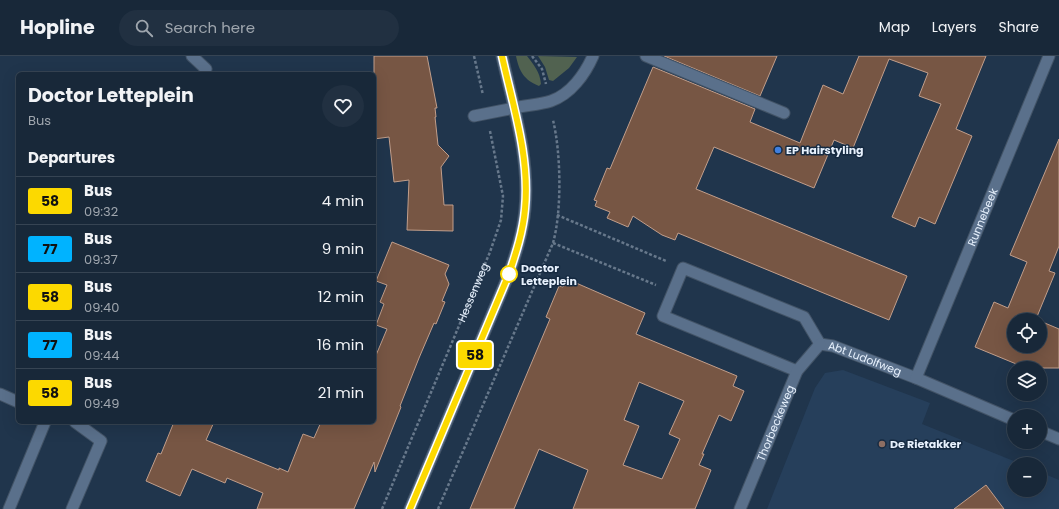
<!DOCTYPE html>
<html lang="en">
<head>
<meta charset="utf-8">
<style>
	:root { --surface:#182839; --page:#213041; --text:#f1f3f6; --muted:#9fa6ae; --line:#364453 }
	body { margin:0; font-family:Poppins,sans-serif; background:var(--page); color:var(--text); height:100vh; display:flex; flex-direction:column; font-size:15px; white-space:nowrap }
	* { box-sizing:border-box; margin:0 }
	p { font-size:13px; color:var(--muted) }
	.icon { flex:none; width:22px; height:22px; fill:none; stroke:currentColor; stroke-width:2; stroke-linecap:round; stroke-linejoin:round }
	.map { position:relative; flex:1; overflow:hidden }
	.details { position:absolute; left:16px; top:16px; width:360px; height:352px; display:flex; flex-direction:column; background:var(--surface); border-radius:6px; box-shadow:0 4px 16px #0002,0 0 0 1px var(--line) }
	.details>* { flex:none }
	.badge { padding:0 8px; border-radius:3px; font-size:14px; line-height:26px }
	.tools { position:absolute; left:1007px; top:257px; display:grid; gap:8px }
	.tools a { display:grid; place-items:center; width:40px; height:40px; border-radius:50%; background:var(--surface); box-shadow:0 4px 16px #0002,0 0 0 1px var(--line); font-size:20px }
	.map>.badge { position:absolute; translate:-50% -50%; box-shadow:0 0 0 2px #fff }
	h2 { padding:0 12px; font-size:15px; line-height:36px }
	.round { display:grid; place-items:center; flex:none; width:42px; height:42px; border-radius:21px; background:var(--page) }
	.overview { display:flex; align-items:center; justify-content:space-between; height:68px; padding:0 12px }
	h1 { font-size:19px; font-weight:700; line-height:30px }
	ul { padding:0; list-style:none }
	li { display:flex; align-items:center; gap:12px; height:48px; padding:0 12px; border-top:1px solid var(--line) }
	li div { flex:1 }
	li b { display:block; font-size:15px }
	li em { font-style:normal }
	li .badge { min-width:44px; font-weight:700; text-align:center }
	header { display:flex; align-items:center; gap:24px; box-sizing:border-box; height:56px; padding:0 20px; background:var(--surface); border-bottom:1px solid var(--line) }
	header strong { font-size:19px }
	nav { display:flex; gap:22px; margin-inline-start:auto; font-size:14px }
	.search { width:280px; height:36px; background:var(--page); display:flex; align-items:center; gap:10px; box-sizing:border-box; padding:0 14px; border-radius:22px; color:var(--muted); font-size:15px }
	.map>svg:first-child { display:block }
</style>
</head>
<body>
<header>
<strong>Hopline</strong>
<div class="search"><svg class="icon" aria-label="search" viewBox="0 0 24 24"><circle cx="10" cy="10" r="6"/><path d="M15 15l6 6"/></svg>Search here</div>
<nav><a>Map</a><a>Layers</a><a>Share</a></nav>
</header>
<div class="map">
<svg width="1059" height="453" viewBox="0 0 1059 453">
	<rect width="100%" height="100%" fill="#20354c"/>
	<path fill="#263f5b" d="M 843,314 L 930,347 L 922,368 L 1021,408 L 1014,408 L 1014,434 L 1040,434 L 1040,416 L 1059,424 L 1059,453 L 767,453 L 815,332 L 825,317 Z"/>
	<path fill="#516250" d="M 516,0 L 527,0 C 534,9 540,16 541,28 L 539,30 C 524,24 519,15 516,0 Z
		M 538,0 L 577,1 L 569,12 L 553,25 L 549,24 L 545,11 Z"/>
	<path fill="#775644" stroke="#c19e8b" fill-rule="evenodd" d="M 374,0 L 427,0 L 437,52 L 435,52 L 436,61 L 435,61 L 438,89 L 449,100 L 441,111 L 444,149 L 453,149 L 453,175 L 407,174 L 409,124 L 394,126 L 389,81 L 374,83 Z
		M 664,0 L 777,0 L 760,40 Z
		M 859,0 L 986,0 L 956,73 L 972,80 L 935,168 L 919,161 L 915,171 L 892,161 L 941,48 L 919,40 L 928,17 L 889,3 L 853,92 L 834,84 L 814,132 L 714,91 L 696,133 L 907,220 L 889,264 L 678,177 L 675,184 L 662,179 L 633,160 L 628,171 L 607,162 L 610,156 L 595,150 L 597,145 L 594,144 L 607,112 L 610,113 L 653,11 L 755,53 L 750,66 L 800,87 L 823,29 L 843,38 Z
		M 1059,83 L 1059,190 L 1049,215 L 1055,217 L 1036,263 L 1038,264 L 1014,264 L 1014,290 L 1040,290 L 1040,265 L 1059,273 L 1059,312 L 1026,312 L 975,291 L 994,246 L 1008,252 L 1027,206 L 1010,199 Z
		M 392,186 L 449,209 L 445,218 L 449,228 L 442,245 L 445,246 L 436,268 L 434,267 L 419,302 L 400,350 L 401,351 L 375,416 L 374,406 L 354,453 L 257,453 L 263,437 L 227,422 L 225,427 L 192,413 L 180,440 L 146,425 L 158,397 L 161,398 L 174,366 L 214,366 L 206,384 L 279,414 L 279,412 L 288,416 L 303,378 L 314,382 L 321,366 L 374,366 L 374,304 L 387,273 L 376,269 L 384,248 L 380,246 L 387,229 L 376,225 Z
		M 567,223 L 645,257 L 636,278 L 737,320 L 733,330 L 744,335 L 731,365 L 719,359 L 702,398 L 704,398 L 699,409 L 711,414 L 695,453 L 573,453 L 588,414 L 539,393 L 514,453 L 470,453 L 550,263 L 546,261 L 559,230 L 563,231 ZM 639,326 L 684,345 L 669,378 L 680,383 L 662,423 L 623,409 L 639,370 L 624,364 Z
		M 986,429 L 1004,453 L 954,453 Z"/>
	<g fill="none" stroke-linecap="round" stroke-linejoin="round">
		<g stroke="#425366" stroke-width="13">
			<path id="service" d="M 646,0 L 784,57
				M 474,60 L 514,52"/>
		</g>
		<g stroke="#425366" stroke-width="13">
			<g id="minor">
				<path d="M 192,0 L 206,13 L 204,18"/>
				<path d="M 514,52 C 526,49 539,49 551,45 C 571,38 585,18 593,0"/>
				<path id="s2" d="M 797,315 L 663,260 L 683,212 L 804,261 L 820,288 L 833,290 L 916,322 L 1014,364"/>
				<path id="s3" d="M 916,322 L 1049,0"/>
				<path d="M 0,338 L 18,346"/>
				<path d="M 1040,375 L 1059,383"/>
				<path d="M 9,453 L 45,366"/>
				<path d="M 72,453 L 101,385 L 75,366"/>
				<path d="M 410,453 L 509,218 C 516,197 523,176 525,153 C 530,101 513,50 502,0"/>
				<path id="s4" d="M 740,453 L 797,315 L 820,288"/>
			</g>
		</g>
		<g stroke="#67788b" stroke-width="2.5" stroke-dasharray="3 2" stroke-linecap="butt">
			<path d="M 474,0 L 483,39"/>
			<path d="M 532,0 L 542,13 L 546,28"/>
			<path d="M 557,159 L 666,205"/>
			<path d="M 553,187 L 656,229"/>
			<path id="s1" d="M 382,453 L 490,196 L 501,164 L 503,140 L 490,75"/>
			<path d="M 438,453 L 553,187 C 562,155 561,97 553,64"/>
		</g>
		<use href="#service" stroke="#5a708b" stroke-width="11"/>
		<use href="#minor" stroke="#5a708b" stroke-width="11"/>
	</g>
	<g fill="none" stroke-linecap="round" stroke-linejoin="round">
		<g stroke="#fff" stroke-width="9">
			<path id="line" d="M 410,453 L 509,218 C 516,197 523,176 525,153 C 530,101 513,50 502,0"/>
		</g>
		<use href="#line" stroke="#fcd900" stroke-width="6"/>
	</g>
	<circle fill="#3f7fe0" stroke="#162a41" stroke-width="1.5" cx="778" cy="94" r="4"/>
	<circle fill="#fff" stroke="#fcd900" stroke-width="2" cx="509" cy="218" r="8"/>
	<circle fill="#8d6e63" stroke="#162a41" stroke-width="1.5" cx="882" cy="388" r="4"/>
	<g text-anchor="middle" stroke-width="3" stroke-linejoin="round" paint-order="stroke">
		<g font-size="11" font-weight="bold" fill="#e7f1fd" stroke="#162a41" text-anchor="start">
			<text x="786" y="98">EP Hairstyling</text>
			<text x="890" y="392">De Rietakker</text>
		</g>
		<g font-size="11" fill="#e7f1fd" stroke="#162a41">
			<text dy="4" stroke="none"><textPath href="#s3" startOffset="174">Runnebeek</textPath></text>
			<text dy="4" stroke="none"><textPath href="#s1" startOffset="235">Hessenweg</textPath></text>
			<text dy="4" stroke="none"><textPath href="#s2" startOffset="406">Abt Ludolfweg</textPath></text>
			<text dy="4" stroke="none"><textPath href="#s4" startOffset="93">Thorbeckeweg</textPath></text>
		</g>
		<g font-size="11" font-weight="bold" fill="#e7f1fd" stroke="#162a41" text-anchor="start">
			<text x="521" y="216">Doctor<tspan x="521" dy="13">Letteplein</tspan></text>
		</g>
	</g>
</svg>
<div class="tools">
<a><svg class="icon" aria-label="locate" viewBox="0 0 24 24"><circle cx="12" cy="12" r="6"/><path d="M12 2v4M12 18v4M2 12h4M18 12h4"/></svg></a>
<a><svg class="icon" aria-label="layers" viewBox="0 0 24 24"><path d="M12 4l9 5-9 5-9-5zM3 14l9 5 9-5"/></svg></a>
<a>+</a>
<a>−</a>
</div>
<b class="badge" style="left:475px;top:299px;background:#fcd900;color:#111">58</b>
<section class="details">
<div class="overview"><div><h1>Doctor Letteplein</h1><p>Bus</p></div><a class="round"><svg class="icon" aria-label="heart" viewBox="0 0 24 24"><path d="M12 20l-8-8c-3-5 5-10 8-4 3-6 11-1 8 4z"/></svg></a></div>
<h2>Departures</h2>
<ul>
<li><span class="badge" style="background:#fcd900;color:#111">58</span><div><b>Bus</b><p>09:32</p></div><em>4 min</em></li>
<li><span class="badge" style="background:#00b3ff;color:#111">77</span><div><b>Bus</b><p>09:37</p></div><em>9 min</em></li>
<li><span class="badge" style="background:#fcd900;color:#111">58</span><div><b>Bus</b><p>09:40</p></div><em>12 min</em></li>
<li><span class="badge" style="background:#00b3ff;color:#111">77</span><div><b>Bus</b><p>09:44</p></div><em>16 min</em></li>
<li><span class="badge" style="background:#fcd900;color:#111">58</span><div><b>Bus</b><p>09:49</p></div><em>21 min</em></li>
</ul>
</section>
</div>
</body>
</html>
